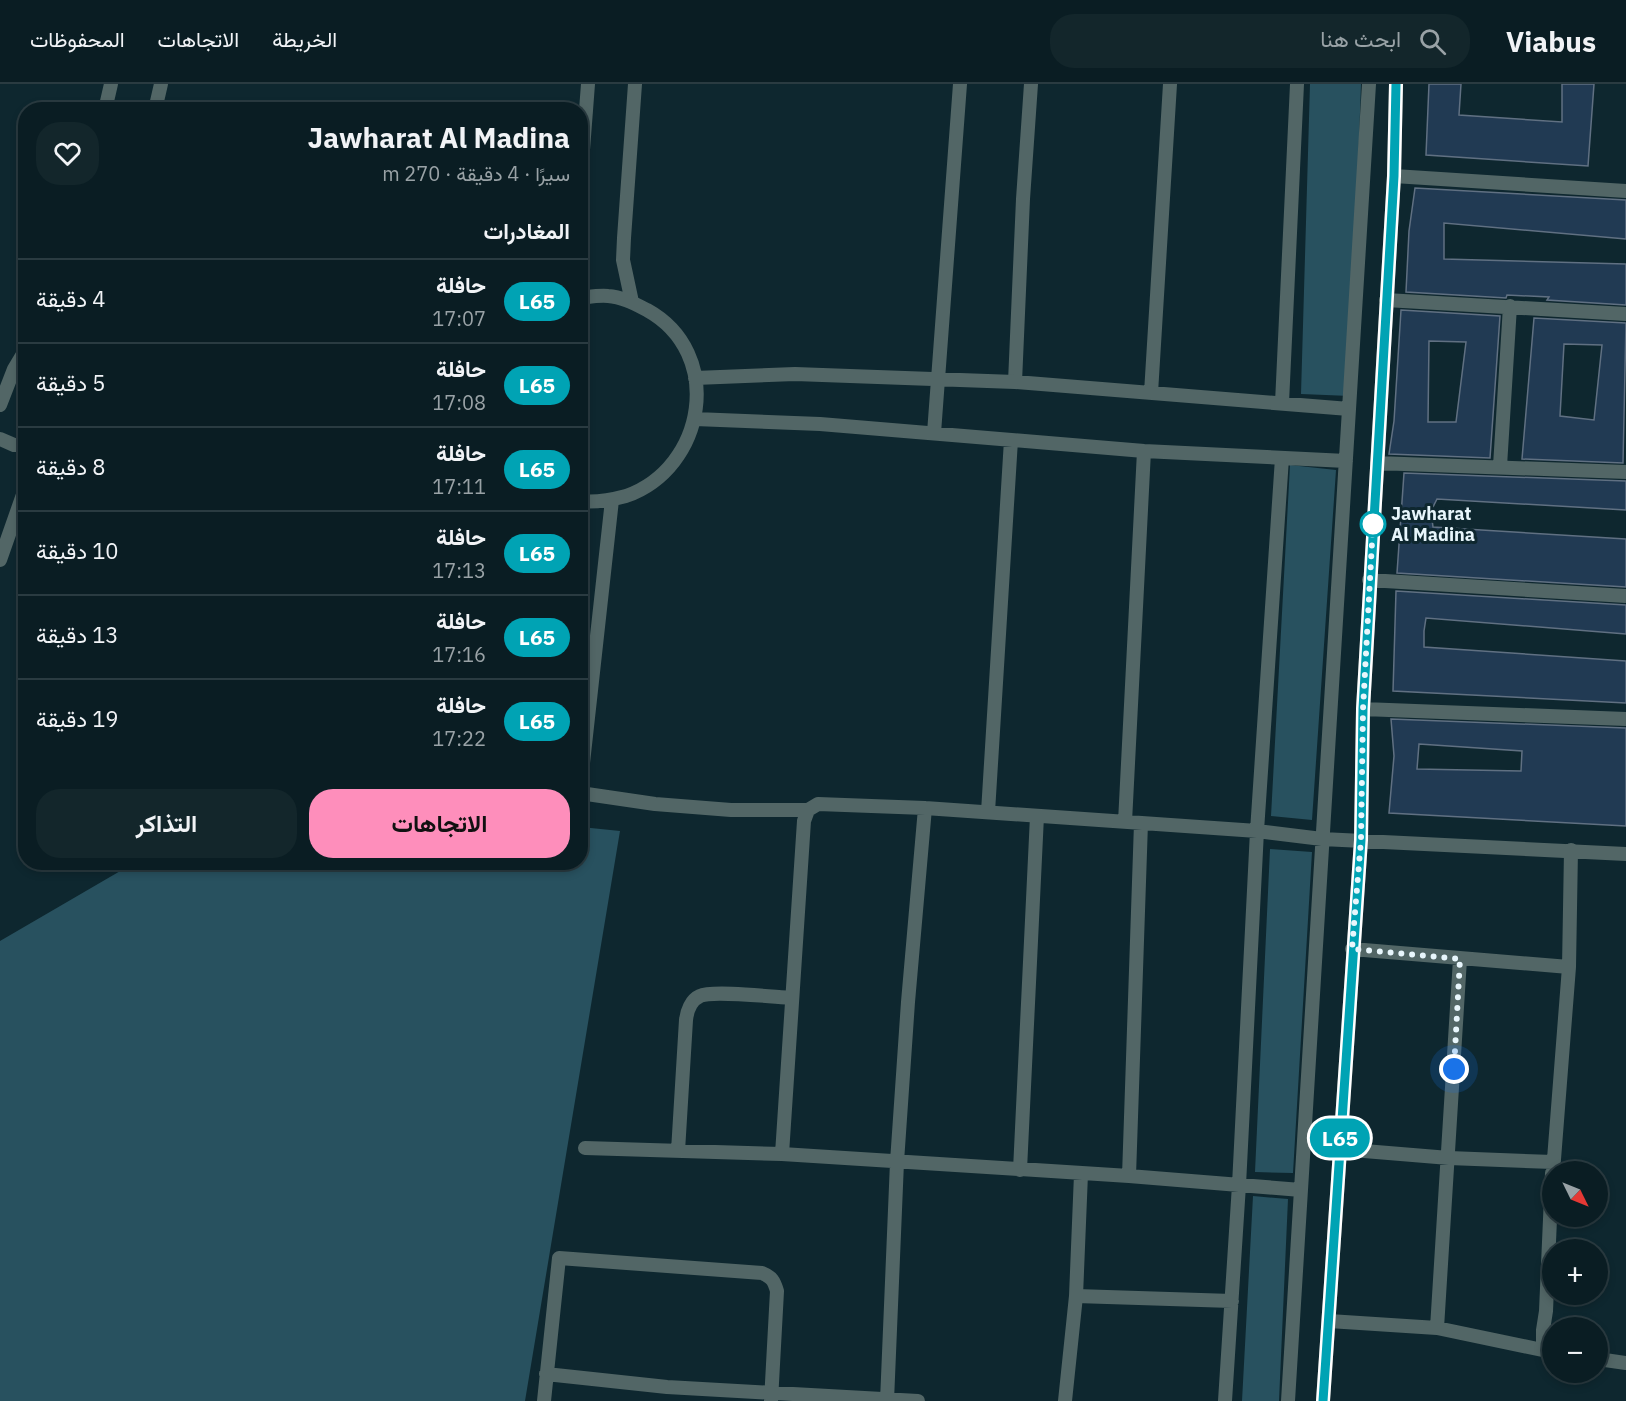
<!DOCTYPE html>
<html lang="ar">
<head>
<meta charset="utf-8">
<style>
	:root { --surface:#0a1d23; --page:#13262b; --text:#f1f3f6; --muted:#99a2a6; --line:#2a3b41; --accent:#fe8ebb }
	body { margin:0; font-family:"IBM Plex Sans",Vazirmatn,sans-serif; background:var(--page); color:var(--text); direction:rtl; height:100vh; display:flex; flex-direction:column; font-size:22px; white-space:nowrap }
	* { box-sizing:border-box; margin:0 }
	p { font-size:20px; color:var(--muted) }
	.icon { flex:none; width:33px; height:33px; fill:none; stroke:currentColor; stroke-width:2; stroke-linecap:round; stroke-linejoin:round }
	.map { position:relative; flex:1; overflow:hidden; direction:ltr }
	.sheet { position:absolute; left:18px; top:18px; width:570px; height:768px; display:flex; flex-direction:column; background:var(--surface); border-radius:24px; box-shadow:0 3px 9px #0003,0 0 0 2px var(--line); direction:rtl }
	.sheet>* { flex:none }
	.badge { padding:0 12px; border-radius:20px; font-size:21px; line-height:39px }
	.needle { width:39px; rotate:133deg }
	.controls { position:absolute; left:1542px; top:1077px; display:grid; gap:12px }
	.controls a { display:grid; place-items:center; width:66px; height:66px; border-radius:50%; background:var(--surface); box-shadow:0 3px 9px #0003,0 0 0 2px var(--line); font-size:30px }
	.you { position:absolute; width:30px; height:30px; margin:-15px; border:4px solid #fff; border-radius:50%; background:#1a73e8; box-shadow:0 0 0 9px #1a73e833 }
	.map>.badge { position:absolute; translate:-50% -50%; box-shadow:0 0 0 3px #fff }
	h2 { padding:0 18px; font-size:22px; line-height:54px }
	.round { display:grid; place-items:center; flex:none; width:63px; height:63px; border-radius:24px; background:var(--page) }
	.summary { display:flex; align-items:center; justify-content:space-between; height:102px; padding:0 18px }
	h1 { font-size:28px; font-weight:700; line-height:45px }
	.button { display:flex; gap:12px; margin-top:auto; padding:12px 18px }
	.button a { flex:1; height:69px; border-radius:24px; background:var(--accent); color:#111; font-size:24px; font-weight:700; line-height:69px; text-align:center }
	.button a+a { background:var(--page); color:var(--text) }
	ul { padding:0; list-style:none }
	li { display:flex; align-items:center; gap:18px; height:84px; padding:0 18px; border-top:2px solid var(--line) }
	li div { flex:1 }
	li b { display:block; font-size:22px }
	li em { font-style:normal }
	li .badge { min-width:66px; font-weight:700; text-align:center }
	header { display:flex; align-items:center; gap:36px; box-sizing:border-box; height:84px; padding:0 30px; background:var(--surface); border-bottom:2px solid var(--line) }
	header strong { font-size:28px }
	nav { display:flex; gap:33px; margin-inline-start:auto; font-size:21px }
	.search { width:420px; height:54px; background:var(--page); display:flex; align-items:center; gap:15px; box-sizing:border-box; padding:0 21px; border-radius:24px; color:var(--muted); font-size:22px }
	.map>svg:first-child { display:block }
</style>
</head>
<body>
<header>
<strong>Viabus</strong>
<div class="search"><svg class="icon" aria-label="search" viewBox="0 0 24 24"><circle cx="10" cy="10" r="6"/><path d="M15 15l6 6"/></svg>ابحث هنا</div>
<nav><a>الخريطة</a><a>الاتجاهات</a><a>المحفوظات</a></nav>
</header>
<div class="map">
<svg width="1626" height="1317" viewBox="0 0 1626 1317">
	<rect width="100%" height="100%" fill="#0e272f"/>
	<path fill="#28515f" d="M 1310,0 L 1361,0 L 1350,312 L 1301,310 Z
		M 1290,381 L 1336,386 L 1312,736 L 1271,732 Z
		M 581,743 L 620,747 L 525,1317 L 0,1317 L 0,857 L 134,779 L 580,778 Z
		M 1270,765 L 1312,768 L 1293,1089 L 1255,1088 Z
		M 1253,1112 L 1288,1115 L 1279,1317 L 1242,1317 Z"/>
	<path fill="#213a53" stroke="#607082" stroke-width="1.5" fill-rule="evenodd" d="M 1429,0 L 1461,0 L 1459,31 L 1562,38 L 1562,0 L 1594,0 L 1588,82 L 1426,71 Z
		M 1415,104 L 1626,116 L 1626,155 L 1444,139 L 1444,175 L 1626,180 L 1626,221 L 1547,216 L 1549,213 L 1507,211 L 1506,214 L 1406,208 L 1409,147 Z
		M 1401,226 L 1500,232 L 1490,374 L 1389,370 L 1394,337 ZM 1429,257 L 1466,258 L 1456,338 L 1428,338 Z
		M 1534,234 L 1626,239 L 1623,379 L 1522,375 ZM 1564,260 L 1602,261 L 1594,336 L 1560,332 Z
		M 1404,389 L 1626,397 L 1626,426 L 1437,415 L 1431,427 L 1433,443 L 1626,455 L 1626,503 L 1397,489 Z
		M 1396,507 L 1626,521 L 1626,550 L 1426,534 L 1424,547 L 1424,563 L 1626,577 L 1626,619 L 1393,607 Z
		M 1391,635 L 1626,644 L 1626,742 L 1389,729 L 1394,672 ZM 1419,660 L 1522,667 L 1521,687 L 1417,685 Z"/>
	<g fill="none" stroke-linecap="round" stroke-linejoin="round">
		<path stroke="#526666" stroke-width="14" d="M 105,26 L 111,0
			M 155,26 L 161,0
			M 1394,92 L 1626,107
			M 580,105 L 588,0
			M 580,214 C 589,213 599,211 608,212 C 622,213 635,220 647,226 C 725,269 706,384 626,412 C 611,416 596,419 580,417
			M 1386,216 L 1626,230
			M 632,218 L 623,176 L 624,154 L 635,0
			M 695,294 L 795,290 L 1015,298 L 1349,325
			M 1015,298 L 1023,115 L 1031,0
			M 1151,309 L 1170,0
			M 1282,319 L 1297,0
			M 0,321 L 14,285 L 26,265
			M 695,335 L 820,340 L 1144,367 L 1346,377
			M 934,349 L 960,0
			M 0,355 L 14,361 L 26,361
			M 1377,379 L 1626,388
			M 1500,382 L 1510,222
			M 0,476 L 26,402
			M 1369,496 L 1626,512
			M 1363,625 L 1626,635
			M 580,706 L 612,416
			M 580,709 L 655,720 L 731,726 L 808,726
			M 988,728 L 1011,356
			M 1125,738 L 1144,367
			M 1352,865 L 1569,883
			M 585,1064 L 782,1070 L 1129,1092 L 1301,1106
			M 1340,1065 L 1449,1074 L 1553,1078
			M 678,1067 L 686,936 C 687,927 691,916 700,912 C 712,906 774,913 792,914
			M 782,1070 L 804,737 L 808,726 L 818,720 L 925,724 L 1257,747 L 1322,755 L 1626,770
			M 1020,1086 L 1037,732
			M 1553,1088 L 1569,883 L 1571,766
			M 1129,1092 L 1141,739
			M 1076,1212 L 1232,1217
			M 1329,1237 L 1437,1244 L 1552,1268
			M 1437,1244 L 1460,875
			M 1543,1266 L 1543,1246 L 1546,1227 L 1552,1089
			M 1598,1275 L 1626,1279
			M 546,1290 L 667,1303 L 918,1317
			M 544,1317 L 559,1174 L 762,1189 C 772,1193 774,1197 777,1207 L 771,1317
			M 887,1317 L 897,1078 L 908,918 L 925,724
			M 1065,1317 L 1076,1212 L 1081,1090
			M 1225,1317 L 1239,1101 L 1257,747 L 1282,374
			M 1288,1317 L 1369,0
			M 1323,1317 L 1361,756 L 1363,625 L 1394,92 L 1396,0"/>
	</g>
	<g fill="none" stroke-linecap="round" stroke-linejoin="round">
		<g stroke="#fff" stroke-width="14">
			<path id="line" d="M 1323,1317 L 1361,756 L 1363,625 L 1394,92 L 1396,0"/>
		</g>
		<use href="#line" stroke="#00a3b4" stroke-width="9"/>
		<path stroke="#e8f6fc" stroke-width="6" stroke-dasharray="0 10.8" d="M 1373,440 L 1363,625 L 1361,756 L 1352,865 L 1460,875 L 1454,985"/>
	</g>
	<circle fill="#fff" stroke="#00a3b4" stroke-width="3" cx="1373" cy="440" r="12"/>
	<g text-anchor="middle" stroke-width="6" stroke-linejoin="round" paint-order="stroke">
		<g font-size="18" font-weight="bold" fill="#e8f6fc" stroke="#0e272f" text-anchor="start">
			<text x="1391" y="436">Jawharat<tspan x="1391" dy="21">Al Madina</tspan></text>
		</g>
	</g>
</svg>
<div class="controls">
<a><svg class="needle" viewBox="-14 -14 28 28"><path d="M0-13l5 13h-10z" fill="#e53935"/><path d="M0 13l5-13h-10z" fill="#99a2a6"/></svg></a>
<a>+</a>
<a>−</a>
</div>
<div class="you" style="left:1454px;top:985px"></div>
<b class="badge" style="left:1340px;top:1054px;background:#00a3b4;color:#fff">L65</b>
<section class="sheet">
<div class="summary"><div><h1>Jawharat Al Madina</h1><p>سيرًا · 4 دقيقة · 270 m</p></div><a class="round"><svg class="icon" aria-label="heart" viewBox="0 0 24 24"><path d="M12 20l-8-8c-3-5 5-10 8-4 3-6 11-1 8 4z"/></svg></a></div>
<h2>المغادرات</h2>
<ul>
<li><span class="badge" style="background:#00a3b4;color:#fff">L65</span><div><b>حافلة</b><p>17:07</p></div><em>4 دقيقة</em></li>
<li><span class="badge" style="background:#00a3b4;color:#fff">L65</span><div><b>حافلة</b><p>17:08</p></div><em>5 دقيقة</em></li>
<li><span class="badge" style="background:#00a3b4;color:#fff">L65</span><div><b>حافلة</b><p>17:11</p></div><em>8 دقيقة</em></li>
<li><span class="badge" style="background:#00a3b4;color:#fff">L65</span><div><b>حافلة</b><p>17:13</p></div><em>10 دقيقة</em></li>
<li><span class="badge" style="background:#00a3b4;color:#fff">L65</span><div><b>حافلة</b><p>17:16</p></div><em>13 دقيقة</em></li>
<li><span class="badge" style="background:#00a3b4;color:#fff">L65</span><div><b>حافلة</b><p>17:22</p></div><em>19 دقيقة</em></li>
</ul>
<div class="button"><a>الاتجاهات</a><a>التذاكر</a></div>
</section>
</div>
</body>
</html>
